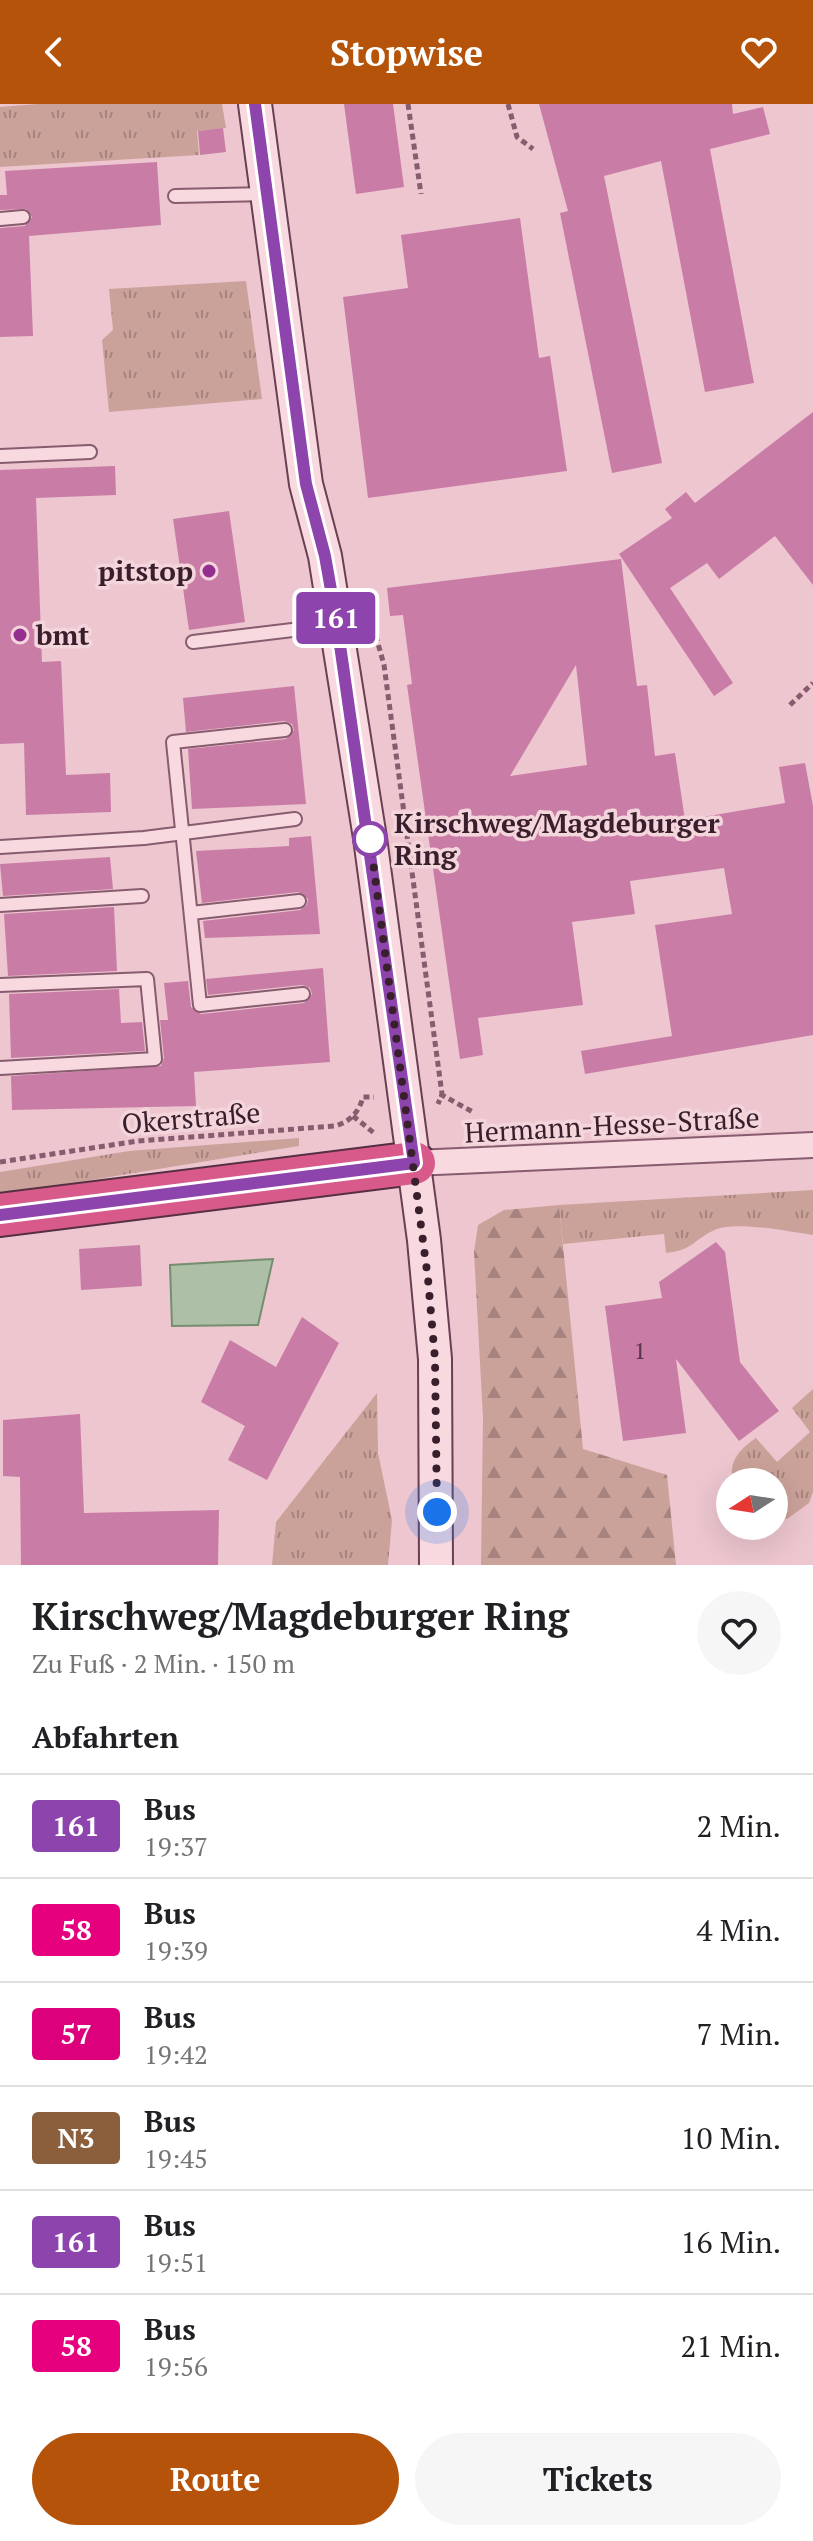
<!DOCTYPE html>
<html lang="de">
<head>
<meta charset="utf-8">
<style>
	:root { --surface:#fff; --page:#f6f6f6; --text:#202124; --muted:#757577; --line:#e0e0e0; --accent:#b45309 }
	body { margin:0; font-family:"PT Serif",serif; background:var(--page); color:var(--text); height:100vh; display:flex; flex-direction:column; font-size:30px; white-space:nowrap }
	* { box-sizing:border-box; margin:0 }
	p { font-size:26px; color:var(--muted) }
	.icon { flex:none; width:44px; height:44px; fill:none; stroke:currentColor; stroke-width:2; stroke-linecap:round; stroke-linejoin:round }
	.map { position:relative; height:1461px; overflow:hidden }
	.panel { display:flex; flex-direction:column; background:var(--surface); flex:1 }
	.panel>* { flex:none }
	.badge { padding:0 16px; border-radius:6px; font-size:28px; line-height:52px }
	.needle { width:52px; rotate:258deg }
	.fabs { position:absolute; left:716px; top:1364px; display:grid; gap:16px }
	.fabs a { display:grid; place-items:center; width:72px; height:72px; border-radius:50%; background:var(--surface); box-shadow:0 8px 32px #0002; font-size:40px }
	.you { position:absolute; width:40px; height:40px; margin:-20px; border:6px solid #fff; border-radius:50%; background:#1a73e8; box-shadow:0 0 0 12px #1a73e833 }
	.map>.badge { position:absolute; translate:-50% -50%; box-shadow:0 0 0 4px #fff }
	h2 { padding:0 32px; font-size:30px; line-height:72px }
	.round { display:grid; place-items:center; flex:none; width:84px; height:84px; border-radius:42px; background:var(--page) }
	.overview { display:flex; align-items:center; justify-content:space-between; height:136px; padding:0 32px }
	h1 { font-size:38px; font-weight:600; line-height:60px }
	.action { display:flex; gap:16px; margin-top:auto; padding:16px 32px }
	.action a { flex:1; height:92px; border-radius:48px; background:var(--accent); color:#fff; font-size:32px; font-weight:600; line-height:92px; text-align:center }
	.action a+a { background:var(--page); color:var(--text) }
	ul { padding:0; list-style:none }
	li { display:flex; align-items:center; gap:24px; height:104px; padding:0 32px; border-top:2px solid var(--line) }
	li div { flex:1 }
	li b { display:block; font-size:30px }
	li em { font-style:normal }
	li .badge { min-width:88px; font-weight:700; text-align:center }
	header { display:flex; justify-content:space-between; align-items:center; height:104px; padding:0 32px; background:var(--accent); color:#fff; font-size:36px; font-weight:600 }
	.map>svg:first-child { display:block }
</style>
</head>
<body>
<header><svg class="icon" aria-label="back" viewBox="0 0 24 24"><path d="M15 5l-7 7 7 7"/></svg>Stopwise<svg class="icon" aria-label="heart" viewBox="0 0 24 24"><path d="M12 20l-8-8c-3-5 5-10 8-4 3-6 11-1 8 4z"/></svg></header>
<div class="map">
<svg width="813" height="1461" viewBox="0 0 813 1461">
	<defs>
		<pattern id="grass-tufts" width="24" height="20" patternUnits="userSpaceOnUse" patternTransform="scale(2)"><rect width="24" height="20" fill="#cba29a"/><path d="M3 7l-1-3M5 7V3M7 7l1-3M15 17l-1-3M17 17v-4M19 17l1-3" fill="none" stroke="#a6837e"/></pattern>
		<pattern id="forest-firs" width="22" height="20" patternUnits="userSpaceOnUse" patternTransform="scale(2)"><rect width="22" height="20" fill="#cba29a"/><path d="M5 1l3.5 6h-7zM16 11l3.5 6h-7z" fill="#a6837e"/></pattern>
	</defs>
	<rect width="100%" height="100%" fill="#edc6cf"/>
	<path fill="url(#grass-tufts)" d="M 38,0 L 222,0 L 226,24 L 197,27 L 199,51 L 0,63 L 0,3 Z
		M 246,177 L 262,295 L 109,308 L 102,236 L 113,226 L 109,185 Z
		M 299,1034 L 299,1042 L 0,1091 L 0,1068 L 129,1047 Z
		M 813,1086 L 813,1131 C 790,1128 738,1117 717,1125 C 694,1134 695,1146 666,1149 L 664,1130 L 563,1140 L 559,1101 Z
		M 813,1285 L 813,1388 L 809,1399 L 787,1415 L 774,1414 L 774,1378 L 733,1378 C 728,1357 740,1345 756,1334 L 777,1358 L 810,1328 L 792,1304 Z
		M 377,1289 L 378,1349 L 392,1416 L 388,1461 L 272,1461 L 276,1418 Z"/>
	<path fill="url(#forest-firs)" d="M 559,1101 L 583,1345 L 667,1371 L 676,1461 L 481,1461 L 483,1314 L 474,1148 L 478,1121 L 504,1106 Z"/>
	<path fill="#adc0a7" stroke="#748e6e" stroke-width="2" d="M 273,1155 L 258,1221 L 172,1222 L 170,1161 Z"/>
	<path fill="#c97da6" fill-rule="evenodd" d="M 344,0 L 393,0 L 404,83 L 356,90 Z
		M 539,0 L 732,0 L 733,10 L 763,3 L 770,30 L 710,45 L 754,279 L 705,288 L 661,57 L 604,72 L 662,359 L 612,369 L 560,109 L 568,107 Z
		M 223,24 L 226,48 L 200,51 L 198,27 Z
		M 157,58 L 161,121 L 29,132 L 33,232 L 0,233 L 0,124 L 25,122 L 32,113 L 26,105 L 0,106 L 0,91 L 7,91 L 5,67 Z
		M 520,114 L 539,254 L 550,252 L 567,367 L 368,394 L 343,193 L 408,184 L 401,131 Z
		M 813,308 L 813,481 L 775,432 L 719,475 L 707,459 L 670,484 L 733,579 L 714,592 L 619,450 L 672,414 L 665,405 L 686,388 L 695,399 Z
		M 115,362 L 116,391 L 36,394 L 42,558 L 61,557 L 66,671 L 110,669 L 111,708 L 26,711 L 24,639 L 0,640 L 0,366 Z
		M 229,407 L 245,518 L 189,526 L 173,415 Z
		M 621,455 L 637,582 L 647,581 L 655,652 L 675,649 L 685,716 L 785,699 L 779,663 L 805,659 L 813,702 L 813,931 L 585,970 L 581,947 L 672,932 L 655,821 L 732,810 L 724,764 L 630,777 L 635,810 L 572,818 L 583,901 L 478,914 L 483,951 L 460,955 L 407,581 L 412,580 L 403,511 L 390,512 L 387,484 ZM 576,561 L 587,661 L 510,672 Z
		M 294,582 L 306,700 L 192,705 L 188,645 L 286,635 L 294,626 L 292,620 L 284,617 L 186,628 L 183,594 Z
		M 311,732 L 320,830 L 205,834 L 203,817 L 300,806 L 307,801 L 308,795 L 298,788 L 202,799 L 196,747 L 289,742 L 289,734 Z
		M 110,753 L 113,785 L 3,792 L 0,760 Z
		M 114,803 L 117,867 L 8,872 L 4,810 Z
		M 323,864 L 330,958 L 194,968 L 196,1002 L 12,1006 L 11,972 L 161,962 L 164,954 L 160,916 L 168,916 L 164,879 L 188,877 L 191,903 L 201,910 L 304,899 L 312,890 L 310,884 L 302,881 L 208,891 L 206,875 Z
		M 119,885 L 121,919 L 142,918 L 145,947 L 11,954 L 9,890 Z
		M 716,1138 L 725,1148 L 740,1258 L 779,1307 L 739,1337 L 676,1255 L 686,1329 L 623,1337 L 605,1202 L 662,1194 L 659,1178 Z
		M 140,1141 L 142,1182 L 81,1186 L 79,1145 Z
		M 302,1213 L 339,1239 L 267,1376 L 228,1356 L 245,1322 L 201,1298 L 230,1236 L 276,1263 Z
		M 80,1310 L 84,1409 L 219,1406 L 218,1461 L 21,1461 L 20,1373 L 3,1372 L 3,1316 Z"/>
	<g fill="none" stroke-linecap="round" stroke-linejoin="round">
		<g stroke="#875c6e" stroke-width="16">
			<path id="lane" d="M 175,92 L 266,90
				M 0,115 L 23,113
				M 0,352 L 90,348
				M 193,538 L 334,521
				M 285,626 L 173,638 L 200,901 L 303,890
				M 0,743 L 144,734 L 295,715
				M 0,801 L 142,792
				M 191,809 L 299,797
				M 0,881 L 147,875 L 155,955 L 0,964"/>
		</g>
		<g stroke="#875c6e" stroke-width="28">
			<path id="street" d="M 414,1059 L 813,1041"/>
		</g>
		<g stroke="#693f52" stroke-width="36">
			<path id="secondary" d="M 255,0 L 306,380 L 325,452 L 370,734 L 424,1136 L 435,1255 L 436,1461"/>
		</g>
		<g stroke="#553042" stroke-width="46">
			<path id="highway" d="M 0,1111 L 414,1059"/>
		</g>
		<path stroke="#875c6e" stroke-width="5" stroke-dasharray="6 4" stroke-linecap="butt" d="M 408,0 L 421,90
			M 508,0 L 517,33 L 533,45
			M 365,493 L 384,561 L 442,990 L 438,1000
			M 790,601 L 813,579
			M 440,990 L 473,1008
			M 353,1012 L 374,1029
			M 0,1058 L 138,1037 L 335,1022 C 350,1018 359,1008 363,993 L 374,993"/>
		<use href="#lane" stroke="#f8d9e0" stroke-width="12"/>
		<use href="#street" stroke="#f8d9e0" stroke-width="24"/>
		<use href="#secondary" stroke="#f8d9e0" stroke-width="32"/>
		<use href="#highway" stroke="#d85a8b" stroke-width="42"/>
	</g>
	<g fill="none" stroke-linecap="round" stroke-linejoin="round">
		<g stroke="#fff" stroke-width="18">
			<path id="line" d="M 0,1111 L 414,1059 L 337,520 L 325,452 L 306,380 L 255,0"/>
		</g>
		<use href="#line" stroke="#8e44ad" stroke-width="12"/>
		<path stroke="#381f2b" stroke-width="8" stroke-dasharray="0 14.4" d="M 370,735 L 428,1175 L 435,1255 L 437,1408"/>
	</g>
	<g fill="#942e8f" stroke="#f4d5dc" stroke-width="3">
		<circle cx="209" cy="467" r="8"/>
		<circle cx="20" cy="531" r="8"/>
	</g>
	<circle fill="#fff" stroke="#8e44ad" stroke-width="4" cx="370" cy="735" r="16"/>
	<g text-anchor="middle" stroke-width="7" stroke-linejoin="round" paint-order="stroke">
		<g font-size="24" fill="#5c364a">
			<text x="640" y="1255">1</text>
		</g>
		<g font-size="28" font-weight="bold" fill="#381f2b" stroke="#f4d5dc" text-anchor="end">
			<text x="193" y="477">pitstop</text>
			<text x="36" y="541" text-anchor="start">bmt</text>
		</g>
		<g font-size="28" font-weight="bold" fill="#381f2b" stroke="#f4d5dc" text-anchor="start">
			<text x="394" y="729">Kirschweg/Magdeburger<tspan x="394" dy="32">Ring</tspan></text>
		</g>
		<g font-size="28" fill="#381f2b" stroke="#f4d5dc">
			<text transform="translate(191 1014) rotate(-5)" y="10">Okerstraße</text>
			<text transform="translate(612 1021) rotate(-3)" y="10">Hermann-Hesse-Straße</text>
		</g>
	</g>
</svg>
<div class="fabs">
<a><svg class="needle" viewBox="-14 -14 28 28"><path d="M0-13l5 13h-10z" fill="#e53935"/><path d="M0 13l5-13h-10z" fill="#757577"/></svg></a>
</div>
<div class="you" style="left:437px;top:1408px"></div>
<b class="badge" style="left:336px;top:514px;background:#8e44ad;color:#fff">161</b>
</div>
<section class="panel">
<div class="overview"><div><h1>Kirschweg/Magdeburger Ring</h1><p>Zu Fuß · 2 Min. · 150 m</p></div><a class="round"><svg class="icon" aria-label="heart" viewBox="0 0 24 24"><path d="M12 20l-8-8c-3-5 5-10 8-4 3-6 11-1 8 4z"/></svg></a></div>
<h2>Abfahrten</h2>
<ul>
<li><span class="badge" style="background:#8e44ad;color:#fff">161</span><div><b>Bus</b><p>19:37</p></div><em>2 Min.</em></li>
<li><span class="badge" style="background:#e6007e;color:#fff">58</span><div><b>Bus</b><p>19:39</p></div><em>4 Min.</em></li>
<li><span class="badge" style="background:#dd007d;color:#fff">57</span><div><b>Bus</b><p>19:42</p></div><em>7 Min.</em></li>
<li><span class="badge" style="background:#8b5e3c;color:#fff">N3</span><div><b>Bus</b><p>19:45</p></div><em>10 Min.</em></li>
<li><span class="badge" style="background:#8e44ad;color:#fff">161</span><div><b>Bus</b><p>19:51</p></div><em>16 Min.</em></li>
<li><span class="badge" style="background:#e6007e;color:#fff">58</span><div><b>Bus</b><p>19:56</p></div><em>21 Min.</em></li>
</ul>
<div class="action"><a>Route</a><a>Tickets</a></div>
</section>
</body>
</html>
